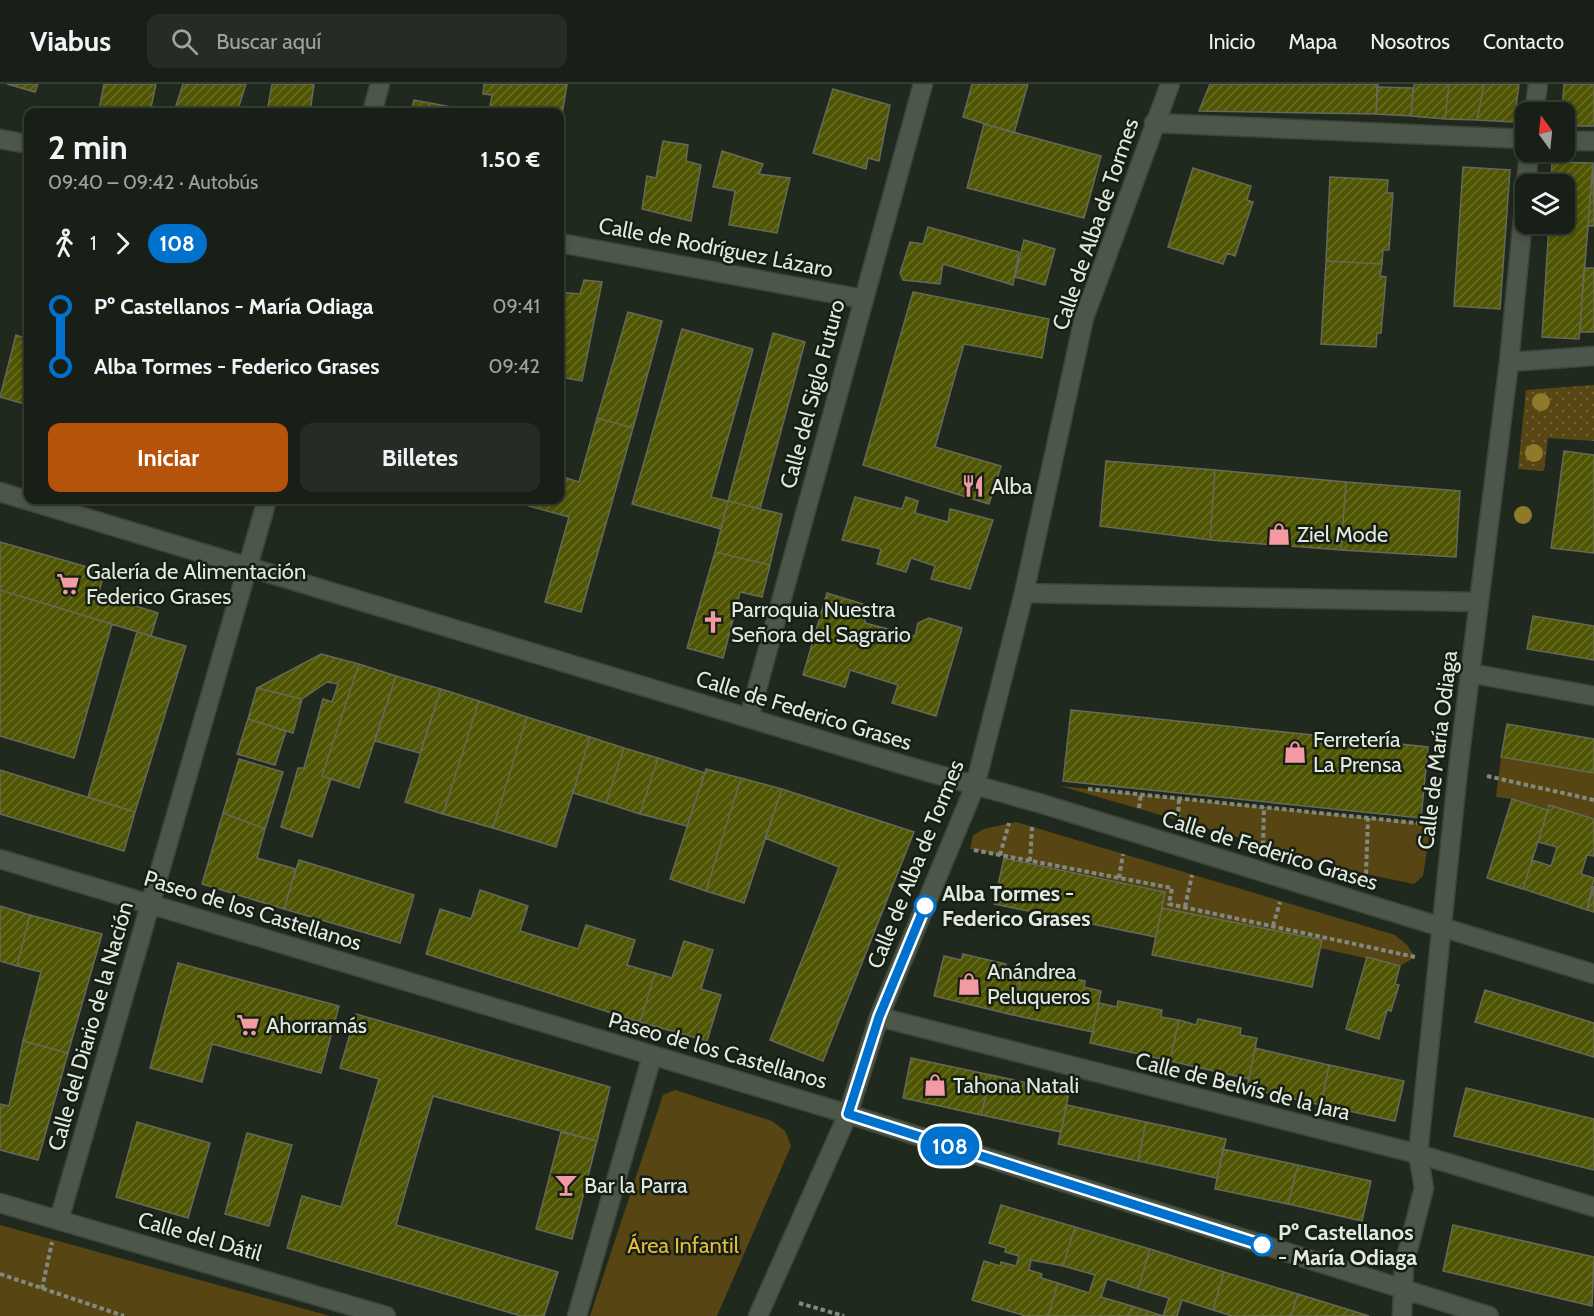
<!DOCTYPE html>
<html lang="es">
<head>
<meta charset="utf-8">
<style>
	:root { --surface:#181f16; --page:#252c23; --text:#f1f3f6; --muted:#9fa2a1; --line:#363d35; --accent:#b45309 }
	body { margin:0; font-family:Cabin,sans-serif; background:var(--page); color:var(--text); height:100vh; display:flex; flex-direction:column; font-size:22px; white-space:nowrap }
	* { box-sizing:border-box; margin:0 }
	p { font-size:20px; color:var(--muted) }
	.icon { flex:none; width:33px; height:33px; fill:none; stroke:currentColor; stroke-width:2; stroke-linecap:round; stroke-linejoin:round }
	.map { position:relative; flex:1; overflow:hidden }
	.side { position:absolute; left:24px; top:24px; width:540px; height:396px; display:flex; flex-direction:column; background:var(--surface); border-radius:12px; box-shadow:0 3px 9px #0003,0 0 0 2px var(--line) }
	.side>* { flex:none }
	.badge { padding:0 12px; border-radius:20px; font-size:21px; line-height:39px }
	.needle { width:39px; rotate:345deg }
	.controls { position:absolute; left:1515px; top:18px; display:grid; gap:12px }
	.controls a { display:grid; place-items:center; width:60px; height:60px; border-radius:12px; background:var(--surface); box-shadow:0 3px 9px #0003,0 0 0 2px var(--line); font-size:30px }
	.map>.badge { position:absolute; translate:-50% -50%; box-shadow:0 0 0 3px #fff }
	.legs { display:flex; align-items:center; gap:9px; height:66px; padding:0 24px; font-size:20px }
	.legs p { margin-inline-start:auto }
	.summary { display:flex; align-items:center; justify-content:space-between; height:102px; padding:0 24px }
	h1 { font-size:33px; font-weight:800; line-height:45px }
	.primary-button { display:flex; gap:12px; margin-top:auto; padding:12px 24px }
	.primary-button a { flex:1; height:69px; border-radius:12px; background:var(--accent); color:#fff; font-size:24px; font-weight:800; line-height:69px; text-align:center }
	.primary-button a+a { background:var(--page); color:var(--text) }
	ul { padding:0 24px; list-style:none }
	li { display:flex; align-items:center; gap:21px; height:60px; font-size:22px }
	li i { display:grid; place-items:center; width:9px; height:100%; margin:0 8px; background:currentColor }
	li i::after { content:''; width:15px; height:15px; margin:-8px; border:4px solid; border-radius:50%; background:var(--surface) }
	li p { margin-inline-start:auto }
	li:first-child i { background:linear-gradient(#0000 50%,currentColor 0) }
	li:last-child i { background:linear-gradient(currentColor 50%,#0000 0) }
	header { display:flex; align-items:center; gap:36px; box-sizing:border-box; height:84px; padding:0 30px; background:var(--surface); border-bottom:2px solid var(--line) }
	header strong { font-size:28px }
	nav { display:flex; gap:33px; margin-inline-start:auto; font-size:21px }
	.search { width:420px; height:54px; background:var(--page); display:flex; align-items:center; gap:15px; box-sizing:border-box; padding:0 21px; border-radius:12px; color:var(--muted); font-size:22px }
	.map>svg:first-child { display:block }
</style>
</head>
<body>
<header>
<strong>Viabus</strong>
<div class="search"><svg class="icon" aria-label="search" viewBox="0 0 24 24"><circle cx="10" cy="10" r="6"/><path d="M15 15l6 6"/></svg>Buscar aquí</div>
<nav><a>Inicio</a><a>Mapa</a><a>Nosotros</a><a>Contacto</a></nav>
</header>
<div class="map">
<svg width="1594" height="1232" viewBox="0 0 1594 1232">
	<defs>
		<pattern id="garden-dots" width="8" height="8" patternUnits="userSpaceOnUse" patternTransform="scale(1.5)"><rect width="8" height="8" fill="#574614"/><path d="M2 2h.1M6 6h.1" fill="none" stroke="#6f6136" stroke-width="1.8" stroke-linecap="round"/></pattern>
		<pattern id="building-hatch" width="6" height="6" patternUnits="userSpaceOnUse" patternTransform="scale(1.5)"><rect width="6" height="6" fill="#4f5502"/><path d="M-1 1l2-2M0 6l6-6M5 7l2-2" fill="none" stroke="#686d27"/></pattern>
	</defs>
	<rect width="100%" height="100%" fill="#20291d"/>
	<path fill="#574614" d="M 1501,673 L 1594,689 L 1594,738 L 1512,715 L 1496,713 Z
		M 1060,702 L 1431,740 L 1423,792 L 1414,800 L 1366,790 Z
		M 1016,738 L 1395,851 L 1407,861 L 1415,873 L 1400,882 L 1320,864 L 1321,856 L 1162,824 L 1164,807 L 970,765 L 973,751 L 984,745 Z
		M 675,1006 L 772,1037 L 785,1047 L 791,1062 L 717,1232 L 590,1232 L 663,1011 Z
		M 0,1141 L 330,1232 L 0,1232 Z"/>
	<path fill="url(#garden-dots)" d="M 1594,301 L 1594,357 L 1548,354 L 1544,387 L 1518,385 L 1526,306 Z"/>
	<path fill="url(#building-hatch)" stroke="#666959" stroke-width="1.5" d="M 7,0 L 38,0 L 35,8 Z
		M 104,0 L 156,0 L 150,28 L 99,26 Z
		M 183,0 L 246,0 L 237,28 L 174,28 Z
		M 272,0 L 314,0 L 310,28 L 267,28 Z
		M 484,0 L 567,0 L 560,43 L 560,28 L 489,28 L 492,11 L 483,10 Z
		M 972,0 L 1028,0 L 1014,49 L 963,33 Z
		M 1210,0 L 1378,0 L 1376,30 L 1199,27 Z
		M 1414,0 L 1449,0 L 1445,35 L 1411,32 Z
		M 1449,0 L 1484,0 L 1477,36 L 1445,35 Z
		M 1484,0 L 1519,0 L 1514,38 L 1477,36 Z
		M 1564,0 L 1594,0 L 1594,42 L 1564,42 L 1564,28 L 1562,28 Z
		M 1377,3 L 1413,4 L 1411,32 L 1376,30 Z
		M 833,5 L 890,21 L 879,77 L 868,74 L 866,85 L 813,69 Z
		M 414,16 L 473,27 L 473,28 L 411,28 Z
		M 984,40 L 1101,72 L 1084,134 L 967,104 Z
		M 663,57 L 688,61 L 686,77 L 701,81 L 691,137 L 642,125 L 647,92 L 656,94 Z
		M 722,67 L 763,80 L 759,90 L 790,94 L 777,149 L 729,141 L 735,107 L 713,103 Z
		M 1552,78 L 1593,79 L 1579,255 L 1542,253 L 1549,140 L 1564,140 L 1564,100 L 1551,100 Z
		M 1593,79 L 1594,142 L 1588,142 Z
		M 1463,83 L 1510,86 L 1500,225 L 1454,222 Z
		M 1193,84 L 1251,102 L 1247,116 L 1253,118 L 1235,172 L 1227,169 L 1223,180 L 1168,163 Z
		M 1330,93 L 1388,96 L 1387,109 L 1393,109 L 1389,166 L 1383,166 L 1382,180 L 1326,177 Z
		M 928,143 L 1019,168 L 1013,201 L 943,180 L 940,200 L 903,196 L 900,189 L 910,158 L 923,160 Z
		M 1024,156 L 1055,165 L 1045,201 L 1015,193 Z
		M 1326,177 L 1382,180 L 1380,192 L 1386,193 L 1381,249 L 1377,249 L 1376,263 L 1321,260 Z
		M 1584,184 L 1594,184 L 1594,248 L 1580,248 Z
		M 584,196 L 602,198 L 582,297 L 560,293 L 560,208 L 580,210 Z
		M 913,208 L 1049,235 L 1042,274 L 964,260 L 935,363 L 1001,382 L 989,420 L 863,381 Z
		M 628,228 L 662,237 L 633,344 L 597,334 Z
		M 682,245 L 753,265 L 711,413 L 728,417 L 721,445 L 632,420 Z
		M 773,249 L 805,258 L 760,425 L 728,417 Z
		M 16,251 L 28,255 L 28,321 L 0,313 Z
		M 597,334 L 633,344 L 581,528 L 545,518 L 569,433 L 507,416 L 560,416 L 560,392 L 579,398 Z
		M 1564,367 L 1594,371 L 1594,469 L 1551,464 Z
		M 1106,377 L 1215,386 L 1210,456 L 1100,442 Z
		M 1215,386 L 1346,398 L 1341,466 L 1210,456 Z
		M 1346,398 L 1460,407 L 1456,473 L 1341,466 Z
		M 855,413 L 902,425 L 906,413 L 918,417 L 915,429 L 948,438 L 950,425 L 993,436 L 970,505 L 931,495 L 935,482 L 911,474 L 906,488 L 877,480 L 881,465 L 842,456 Z
		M 728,417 L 782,430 L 770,481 L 715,468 Z
		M 0,458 L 105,488 L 98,510 L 158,529 L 151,552 L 0,506 Z
		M 715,468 L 770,481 L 762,513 L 740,508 L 723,574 L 687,564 Z
		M 0,506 L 112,540 L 74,674 L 0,652 Z
		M 827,509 L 866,521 L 865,539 L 915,552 L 918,539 L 929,534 L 962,544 L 936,632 L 892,619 L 898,601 L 850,586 L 845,603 L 803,591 Z
		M 1533,532 L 1594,542 L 1594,576 L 1527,565 Z
		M 137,548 L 186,562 L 135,728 L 88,713 Z
		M 321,570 L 359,580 L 322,692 L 331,695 L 312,753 L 281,743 L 298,684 L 304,684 L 323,615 L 332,618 L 338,600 L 327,598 L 302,615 L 257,604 Z
		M 359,580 L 396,592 L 359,704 L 322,692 Z
		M 396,592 L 441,605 L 420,669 L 375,657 Z
		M 257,604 L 302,615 L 293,649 L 248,635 Z
		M 441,605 L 479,617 L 443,730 L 405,718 Z
		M 479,617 L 527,633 L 493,744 L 443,730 Z
		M 1071,626 L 1428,663 L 1421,734 L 1063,697 Z
		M 527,633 L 590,653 L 556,763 L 493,744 Z
		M 248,635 L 286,647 L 275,681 L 237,670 Z
		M 1507,640 L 1594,655 L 1594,689 L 1501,673 Z
		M 590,653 L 624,664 L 606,719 L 573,709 Z
		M 624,664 L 658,674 L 640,730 L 606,719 Z
		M 658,674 L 705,689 L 687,742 L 640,730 Z
		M 239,675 L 283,688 L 265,745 L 223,729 Z
		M 706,685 L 741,694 L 706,807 L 670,795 Z
		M 0,686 L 135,728 L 124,767 L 0,730 Z
		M 741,694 L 782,705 L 744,819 L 706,807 Z
		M 782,705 L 914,748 L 823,977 L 770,956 L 839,783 L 765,754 Z
		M 1512,715 L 1548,726 L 1523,805 L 1487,794 Z
		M 1549,721 L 1594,735 L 1594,772 L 1587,771 L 1581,790 L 1594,794 L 1587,826 L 1523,805 L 1532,776 L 1551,782 L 1557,763 L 1538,758 Z
		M 223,729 L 265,745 L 257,774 L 296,785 L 284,825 L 202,800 Z
		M 1004,774 L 1165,808 L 1156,853 L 994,820 Z
		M 299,776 L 414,811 L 400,859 L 284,825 Z
		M 1594,802 L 1594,828 L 1587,826 Z
		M 480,806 L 528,822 L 520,847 L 578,865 L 586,841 L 635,856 L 627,881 L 655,889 L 640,938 L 426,870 L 440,825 L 471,835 Z
		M 0,822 L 30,831 L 17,882 L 0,877 Z
		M 1162,824 L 1322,856 L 1312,903 L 1152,871 Z
		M 30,831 L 102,850 L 68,969 L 23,957 L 41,888 L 17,882 Z
		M 684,857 L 713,866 L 701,905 L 721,911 L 707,957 L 640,938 L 655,889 L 672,894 Z
		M 963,870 L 1006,880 L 1005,886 L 1022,890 L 1013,931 L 934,912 L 944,872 L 961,876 Z
		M 1367,873 L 1400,882 L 1395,900 L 1399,901 L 1391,927 L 1387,926 L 1379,955 L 1346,945 Z
		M 178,879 L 339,922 L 321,989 L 212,960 L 202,998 L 150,984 Z
		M 1042,888 L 1085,897 L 1084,903 L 1101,907 L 1093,948 L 1013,931 L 1022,890 L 1040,893 Z
		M 1485,906 L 1594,939 L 1594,973 L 1475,938 Z
		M 1118,917 L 1162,926 L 1161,933 L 1179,936 L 1170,977 L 1090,959 L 1099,919 L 1117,923 Z
		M 356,930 L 610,1003 L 597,1057 L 433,1012 L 396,1141 L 558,1188 L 544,1232 L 521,1232 L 287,1164 L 302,1112 L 341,1123 L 379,995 L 340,984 Z
		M 1198,935 L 1241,944 L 1240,951 L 1257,954 L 1249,995 L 1170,977 L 1179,936 L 1196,941 Z
		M 23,957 L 68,969 L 38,1076 L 0,1066 L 0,1020 L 9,1022 Z
		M 1255,964 L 1329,981 L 1321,1021 L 1247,1004 Z
		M 911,974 L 991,991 L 981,1031 L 903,1014 Z
		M 1329,981 L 1404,997 L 1395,1037 L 1321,1021 Z
		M 991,991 L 1069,1008 L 1061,1048 L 981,1031 Z
		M 1466,1004 L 1594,1035 L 1594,1086 L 1454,1052 Z
		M 1067,1021 L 1146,1038 L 1138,1077 L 1058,1060 Z
		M 137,1038 L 210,1059 L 188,1134 L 116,1113 Z
		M 1146,1038 L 1226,1055 L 1217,1094 L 1138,1077 Z
		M 561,1048 L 597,1057 L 572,1155 L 536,1145 Z
		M 247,1049 L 292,1061 L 269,1142 L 225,1130 Z
		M 1223,1065 L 1298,1081 L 1288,1120 L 1215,1105 Z
		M 1298,1081 L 1371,1097 L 1362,1137 L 1288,1120 Z
		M 1001,1121 L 1075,1143 L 1063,1182 L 1031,1176 L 1029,1186 L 1042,1190 L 1041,1194 L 1058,1199 L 1048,1232 L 1026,1232 L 972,1216 L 984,1177 L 1000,1182 L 1001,1178 L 1016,1182 L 1019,1172 L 1005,1168 L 1006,1164 L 989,1159 Z
		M 1453,1141 L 1594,1173 L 1592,1222 L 1443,1187 Z
		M 1075,1143 L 1150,1165 L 1138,1205 L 1107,1195 L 1101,1213 L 1132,1222 L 1129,1232 L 1048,1232 L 1058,1199 L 1089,1209 L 1095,1191 L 1063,1182 Z
		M 1150,1165 L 1224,1188 L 1213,1226 L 1182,1216 L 1177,1232 L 1129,1232 L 1132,1222 L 1163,1232 L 1169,1214 L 1138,1205 Z
		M 1224,1188 L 1298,1210 L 1291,1232 L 1232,1232 L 1213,1226 Z
		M 1298,1210 L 1369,1232 L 1291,1232 Z"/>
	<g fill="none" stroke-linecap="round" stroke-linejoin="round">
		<g stroke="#3d453b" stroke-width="21">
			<path id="street" d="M 372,28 L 380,0
				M 1534,28 L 1538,0
				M 1154,39 L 1526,55
				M 0,55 L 28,60
				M 1564,57 L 1594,57
				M 1526,100 L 1529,68
				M 560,159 L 863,215
				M 1509,278 L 1594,272
				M 0,408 L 914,684 L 1039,719 L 1594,890
				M 1024,509 L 1478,518
				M 1469,589 L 1594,612
				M 749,634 L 923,0
				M 0,775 L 848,1030 L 1489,1232
				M 879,933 L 1418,1070 L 1594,1123
				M 0,1119 L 386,1232
				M 59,1136 L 267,416
				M 577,1232 L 652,972
				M 758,1232 L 848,1030 L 879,933 L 975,702 L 1024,509 L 1084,234 L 1170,0
				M 1402,1232 L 1404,1181 L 1424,1104 L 1418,1070 L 1458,686 L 1509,278 L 1526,103"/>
		</g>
		<path stroke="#82897f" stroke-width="4" stroke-dasharray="4.5 3" stroke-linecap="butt" d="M 1487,692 L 1594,716
			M 1088,705 L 1426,740
			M 1139,724 L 1141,710
			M 1178,735 L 1179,715
			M 1263,761 L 1264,723
			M 974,766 L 1172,804 L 1169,820 L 1415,873
			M 1000,771 L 1009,739
			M 1030,777 L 1032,743
			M 1366,790 L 1368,734
			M 1119,794 L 1123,770
			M 1185,823 L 1192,791
			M 1273,842 L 1280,818
			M 0,1190 L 124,1232
			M 42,1205 L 52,1158
			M 799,1219 L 844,1232"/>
		<use href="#street" stroke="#4c5649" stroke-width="18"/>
	</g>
	<g fill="#8f7a2c">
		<circle cx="1541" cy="318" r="9"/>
		<circle cx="1534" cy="369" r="9"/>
		<circle cx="1523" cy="431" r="9"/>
	</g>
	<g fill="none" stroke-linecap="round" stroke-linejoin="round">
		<g stroke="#fff" stroke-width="14">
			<path id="line-1" d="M 925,822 L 879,933 L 848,1030 L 1262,1161"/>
		</g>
		<use href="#line-1" stroke="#0072ce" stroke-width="9"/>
	</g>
	<defs>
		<g id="restaurant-bare" transform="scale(1.8)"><path d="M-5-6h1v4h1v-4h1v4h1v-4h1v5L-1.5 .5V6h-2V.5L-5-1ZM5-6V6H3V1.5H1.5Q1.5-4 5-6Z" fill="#f49aa2" stroke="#161f14" stroke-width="2.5" paint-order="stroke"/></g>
		<g id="shop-bare" transform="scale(1.8)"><path d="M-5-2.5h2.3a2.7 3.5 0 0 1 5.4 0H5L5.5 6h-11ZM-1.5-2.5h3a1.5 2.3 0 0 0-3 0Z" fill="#f49aa2" stroke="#161f14" stroke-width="2.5" paint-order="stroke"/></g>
		<g id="supermarket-bare" transform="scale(1.8)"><path d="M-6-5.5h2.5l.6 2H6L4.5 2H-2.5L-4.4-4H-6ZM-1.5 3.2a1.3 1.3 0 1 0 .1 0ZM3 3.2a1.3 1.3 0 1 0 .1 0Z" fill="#f49aa2" stroke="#161f14" stroke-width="2.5" paint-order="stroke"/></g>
		<g id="church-bare" transform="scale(1.8)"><path d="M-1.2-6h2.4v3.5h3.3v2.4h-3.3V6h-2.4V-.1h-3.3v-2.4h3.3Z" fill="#f49aa2" stroke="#161f14" stroke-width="2.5" paint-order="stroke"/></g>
		<g id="bar-bare" transform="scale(1.8)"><path d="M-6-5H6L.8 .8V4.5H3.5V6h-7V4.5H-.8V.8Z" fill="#f49aa2" stroke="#161f14" stroke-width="2.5" paint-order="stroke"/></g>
	</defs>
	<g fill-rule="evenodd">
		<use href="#restaurant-bare" x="973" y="402"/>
		<use href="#shop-bare" x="1279" y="450"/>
		<use href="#supermarket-bare" x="68" y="500"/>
		<use href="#church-bare" x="713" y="538"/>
		<use href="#shop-bare" x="1295" y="668"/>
		<use href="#shop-bare" x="969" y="900"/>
		<use href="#supermarket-bare" x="248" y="941"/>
		<use href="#shop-bare" x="935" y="1001"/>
		<use href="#bar-bare" x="566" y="1101"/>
	</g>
	<g fill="#fff" stroke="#0072ce" stroke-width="3">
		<circle cx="925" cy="822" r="10"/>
		<circle cx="1262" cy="1161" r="10"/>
	</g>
	<g text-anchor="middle" stroke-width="5" stroke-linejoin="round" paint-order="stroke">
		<g font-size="22" fill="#e3e9e1" stroke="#161f14">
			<text transform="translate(1095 140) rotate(-71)" y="8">Calle de Alba de Tormes</text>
			<text transform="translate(716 163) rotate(11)" y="8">Calle de Rodríguez Lázaro</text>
			<text transform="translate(812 310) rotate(-75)" y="8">Calle del Siglo Futuro</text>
			<text transform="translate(804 626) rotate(17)" y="8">Calle de Federico Grases</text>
			<text transform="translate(1437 666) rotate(-83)" y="8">Calle de María Odiaga</text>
			<text transform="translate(1270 766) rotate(17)" y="8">Calle de Federico Grases</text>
			<text transform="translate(915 780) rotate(-68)" y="8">Calle de Alba de Tormes</text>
			<text transform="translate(253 826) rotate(17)" y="8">Paseo de los Castellanos</text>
			<text transform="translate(90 942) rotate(-74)" y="8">Calle del Diario de la Nación</text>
			<text transform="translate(718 966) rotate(16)" y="8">Paseo de los Castellanos</text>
			<text transform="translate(1243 1002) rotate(14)" y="8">Calle de Belvís de la Jara</text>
			<text transform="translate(200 1152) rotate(16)" y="8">Calle del Dátil</text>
		</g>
		<g font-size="22" fill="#e3e9e1" stroke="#161f14" text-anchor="start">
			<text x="991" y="410">Alba</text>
			<text x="1297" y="458">Ziel Mode</text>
			<text x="86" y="495">Galería de Alimentación<tspan x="86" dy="25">Federico Grases</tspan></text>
			<text x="731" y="533">Parroquia Nuestra<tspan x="731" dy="25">Señora del Sagrario</tspan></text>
			<text x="1313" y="663">Ferretería<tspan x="1313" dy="25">La Prensa</tspan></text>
			<text x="987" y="895">Anándrea<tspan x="987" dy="25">Peluqueros</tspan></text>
			<text x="266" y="949">Ahorramás</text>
			<text x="953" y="1009">Tahona Natali</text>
			<text x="584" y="1109">Bar la Parra</text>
		</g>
		<g font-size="22" font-weight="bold" fill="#e3e9e1" stroke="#161f14" text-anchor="start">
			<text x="942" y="817">Alba Tormes -<tspan x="942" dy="25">Federico Grases</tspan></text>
			<text x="1278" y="1156">Pº Castellanos<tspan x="1278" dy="25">- María Odiaga</tspan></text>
		</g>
		<g font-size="22" fill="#e9bc38" stroke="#161f14">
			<text x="683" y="1169">Área Infantil</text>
		</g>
	</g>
</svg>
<div class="controls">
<a><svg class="needle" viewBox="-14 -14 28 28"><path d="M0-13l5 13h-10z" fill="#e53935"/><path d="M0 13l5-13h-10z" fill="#9fa2a1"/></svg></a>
<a><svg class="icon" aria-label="layers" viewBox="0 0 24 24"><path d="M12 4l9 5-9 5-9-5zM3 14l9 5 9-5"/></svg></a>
</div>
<b class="badge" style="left:950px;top:1062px;background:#0072ce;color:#fff">108</b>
<section class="side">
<div class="summary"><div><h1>2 min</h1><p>09:40 – 09:42 · Autobús</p></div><b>1.50 €</b></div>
<div class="legs"><svg class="icon" aria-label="walk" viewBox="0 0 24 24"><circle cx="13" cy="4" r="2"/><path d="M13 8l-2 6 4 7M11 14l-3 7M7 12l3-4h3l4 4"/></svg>1<svg class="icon" aria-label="forward" viewBox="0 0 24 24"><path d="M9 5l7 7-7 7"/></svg><b class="badge" style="background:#0072ce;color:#fff">108</b></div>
<ul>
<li><i style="color:#0072ce"></i><b>Pº Castellanos - María Odiaga</b><p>09:41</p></li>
<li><i style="color:#0072ce"></i><b>Alba Tormes - Federico Grases</b><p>09:42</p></li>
</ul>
<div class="primary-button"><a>Iniciar</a><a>Billetes</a></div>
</section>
</div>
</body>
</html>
